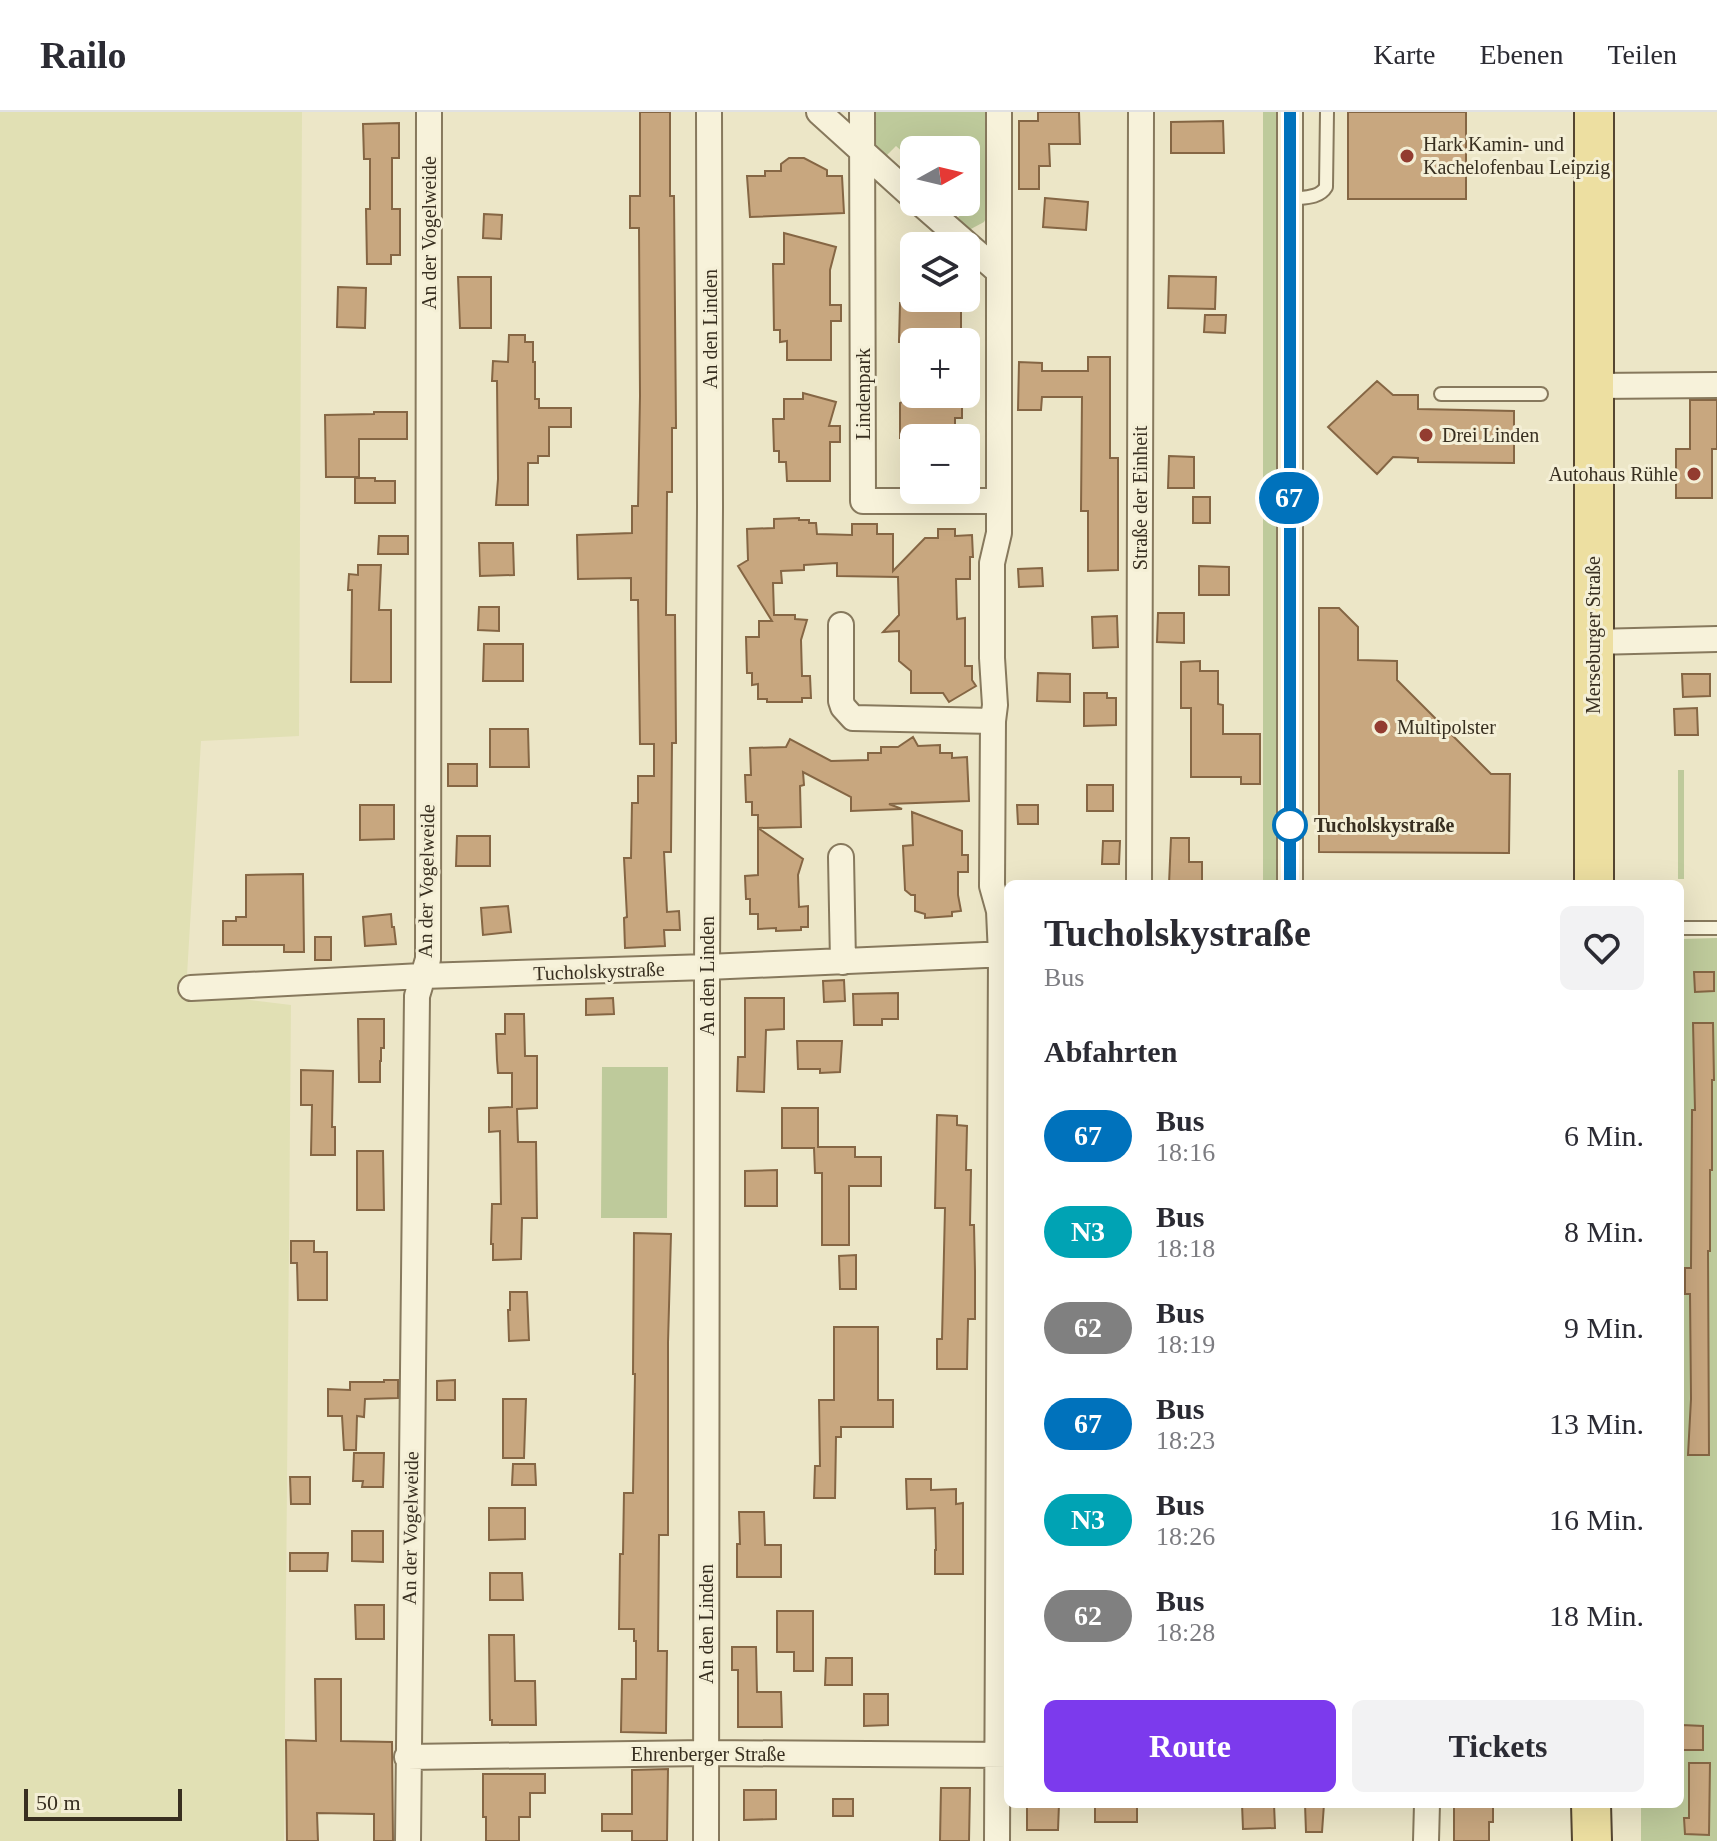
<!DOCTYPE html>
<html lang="de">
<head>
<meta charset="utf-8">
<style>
	:root { --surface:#fff; --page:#f2f2f3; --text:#2b2b33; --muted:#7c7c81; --line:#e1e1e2; --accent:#7c3aed }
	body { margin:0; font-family:"Times New Roman",serif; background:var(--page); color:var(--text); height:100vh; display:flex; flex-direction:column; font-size:30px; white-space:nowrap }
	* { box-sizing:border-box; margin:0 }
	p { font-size:26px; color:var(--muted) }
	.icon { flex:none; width:44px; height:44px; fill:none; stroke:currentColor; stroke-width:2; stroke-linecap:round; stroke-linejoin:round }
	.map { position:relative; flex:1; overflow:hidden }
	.sheet { position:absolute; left:1004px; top:768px; width:680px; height:928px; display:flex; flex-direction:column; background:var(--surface); border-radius:12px; box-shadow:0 8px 32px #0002 }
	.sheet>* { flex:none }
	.badge { padding:0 16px; border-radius:26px; font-size:28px; line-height:52px }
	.needle { width:52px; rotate:82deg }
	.fabs { position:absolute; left:900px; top:24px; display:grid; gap:16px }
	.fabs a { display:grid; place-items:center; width:80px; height:80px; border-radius:12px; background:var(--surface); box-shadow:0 8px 32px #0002; font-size:40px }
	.scale { position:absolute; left:24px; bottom:20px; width:158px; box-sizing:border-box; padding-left:8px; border:4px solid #382f20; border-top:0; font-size:22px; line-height:28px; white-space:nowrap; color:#382f20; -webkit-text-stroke:6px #f4efd6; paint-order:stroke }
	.map>.badge { position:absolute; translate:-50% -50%; box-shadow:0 0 0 4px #fff }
	h2 { padding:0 40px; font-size:30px; line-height:72px }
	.round { display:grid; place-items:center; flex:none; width:84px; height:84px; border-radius:12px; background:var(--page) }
	.overview { display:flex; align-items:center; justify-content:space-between; height:136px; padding:0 40px }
	h1 { font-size:38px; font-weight:700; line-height:60px }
	.cta { display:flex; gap:16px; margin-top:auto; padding:16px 40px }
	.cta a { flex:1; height:92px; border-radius:12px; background:var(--accent); color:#fff; font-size:32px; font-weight:700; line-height:92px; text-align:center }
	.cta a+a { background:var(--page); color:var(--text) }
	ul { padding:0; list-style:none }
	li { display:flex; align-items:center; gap:24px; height:96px; padding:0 40px }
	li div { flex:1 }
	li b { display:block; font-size:30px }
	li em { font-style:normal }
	li .badge { min-width:88px; font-weight:700; text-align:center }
	header { display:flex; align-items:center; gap:48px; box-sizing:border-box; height:112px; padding:0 40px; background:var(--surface); border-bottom:2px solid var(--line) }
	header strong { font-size:38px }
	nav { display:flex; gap:44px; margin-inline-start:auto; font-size:28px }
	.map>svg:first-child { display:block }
</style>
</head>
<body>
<header>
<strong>Railo</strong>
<nav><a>Karte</a><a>Ebenen</a><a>Teilen</a></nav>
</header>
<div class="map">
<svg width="1717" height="1729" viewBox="0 0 1717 1729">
	<rect width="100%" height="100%" fill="#ece6c7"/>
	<path fill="#e1e0b4" d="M 0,0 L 302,0 L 299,624 L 201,629 L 186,880 L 291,893 L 284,1729 L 0,1729 Z"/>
	<path fill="#beca9b" d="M 873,0 L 987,0 L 987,104 L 984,110 L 969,118 L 956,108 L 966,96 L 959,90 L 966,90 L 966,38 L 914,38 L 914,50 L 896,34 L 885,45 C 868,32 872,20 873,0 Z
		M 1263,0 L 1281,0 L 1279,772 L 1263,772 Z
		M 1678,658 L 1684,658 L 1684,767 L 1678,767 Z
		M 1717,826 L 1717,1729 L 1641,1729 L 1641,1692 L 1680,1692 L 1680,827 Z
		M 602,955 L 668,955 L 667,1106 L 601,1106 Z"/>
	<path fill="#c8a77f" stroke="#856644" stroke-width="2" d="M 640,0 L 670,0 L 670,84 L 674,84 L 676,316 L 672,316 L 672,380 L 667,380 L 666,503 L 675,503 L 676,631 L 672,631 L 671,740 L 664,740 L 667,800 L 679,799 L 680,818 L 664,818 L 665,834 L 625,836 L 624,806 L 627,805 L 624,746 L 631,746 L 632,691 L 638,691 L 638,664 L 654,664 L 654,632 L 640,632 L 638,488 L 631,488 L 631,466 L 578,467 L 577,423 L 632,421 L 632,394 L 638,394 L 640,284 L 639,116 L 630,116 L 630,84 L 640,84 Z
		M 1038,0 L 1079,0 L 1080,32 L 1049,32 L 1050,54 L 1039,54 L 1039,77 L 1019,77 L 1019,9 L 1038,9 Z
		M 1348,0 L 1466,0 L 1466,87 L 1348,87 Z
		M 1223,9 L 1224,41 L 1171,41 L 1171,10 Z
		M 399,11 L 399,46 L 392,46 L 392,97 L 400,97 L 400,143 L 391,143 L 391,152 L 367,152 L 366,97 L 370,97 L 370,47 L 364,47 L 363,12 Z
		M 789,46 L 804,46 L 827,58 L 827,64 L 842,64 L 844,101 L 750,105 L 747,64 L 765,64 L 765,59 L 781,59 L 781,52 Z
		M 1045,86 L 1088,90 L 1086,118 L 1043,115 Z
		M 484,102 L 502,103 L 501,127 L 483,126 Z
		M 784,121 L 836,135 L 830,158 L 830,193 L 841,193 L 841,209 L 831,209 L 831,248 L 787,248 L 787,229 L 780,230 L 780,218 L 774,218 L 773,152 L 784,152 Z
		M 1169,164 L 1216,165 L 1215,197 L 1168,196 Z
		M 458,165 L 491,165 L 491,216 L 460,216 Z
		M 338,175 L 366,176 L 365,216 L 337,215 Z
		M 912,186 L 961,186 L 961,230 L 899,230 L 900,191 L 912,191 Z
		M 1205,203 L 1226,203 L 1225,221 L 1204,220 Z
		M 509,223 L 525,223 L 525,230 L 533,230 L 533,250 L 535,250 L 535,287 L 539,287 L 539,296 L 571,296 L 571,315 L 549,315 L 549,344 L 538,344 L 538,351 L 528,351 L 528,393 L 496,393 L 498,367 L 497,269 L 492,269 L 493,249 L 508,250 Z
		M 1088,245 L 1110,245 L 1110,346 L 1118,346 L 1118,458 L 1088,459 L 1088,399 L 1081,399 L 1082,285 L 1042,285 L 1041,298 L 1018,298 L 1019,250 L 1042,251 L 1042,259 L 1088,259 Z
		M 1377,269 L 1393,283 L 1418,283 L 1418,297 L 1514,299 L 1514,351 L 1418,350 L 1418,346 L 1393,345 L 1377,362 L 1328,315 Z
		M 803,281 L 836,290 L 829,314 L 840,314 L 840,330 L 830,330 L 830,369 L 787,369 L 786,350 L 779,350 L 779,339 L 774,339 L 773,307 L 784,307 L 784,287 L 803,287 Z
		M 908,282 L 955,282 L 955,288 L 962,288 L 962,306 L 955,306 L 955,326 L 900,326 L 900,291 L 908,287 Z
		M 1690,288 L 1717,288 L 1717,337 L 1712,337 L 1712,386 L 1676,386 L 1676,337 L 1690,337 Z
		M 374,300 L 407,300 L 407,327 L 359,327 L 359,365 L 326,365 L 325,303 L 374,302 Z
		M 1169,344 L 1194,345 L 1194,376 L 1168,376 Z
		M 355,366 L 375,366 L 375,369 L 395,369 L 395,391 L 355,391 Z
		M 1193,385 L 1210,385 L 1210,411 L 1193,411 Z
		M 799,406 L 799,408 L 809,408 L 809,411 L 816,411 L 817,422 L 852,423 L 852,412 L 877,412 L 877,422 L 893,422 L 893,459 L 925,426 L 938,426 L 938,417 L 955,417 L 955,424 L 972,423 L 973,445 L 970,445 L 970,467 L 956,467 L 957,507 L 965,506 L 965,554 L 972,554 L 972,568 L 976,574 L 949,590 L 943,581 L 911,581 L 911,559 L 899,549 L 899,519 L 883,520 L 899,503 L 898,465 L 837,464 L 837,451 L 804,453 L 804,458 L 781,459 L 782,471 L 773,471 L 774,503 L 795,503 L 795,507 L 807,508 L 801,528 L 802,564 L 810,564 L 811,586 L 802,586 L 802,590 L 767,590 L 767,587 L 758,587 L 758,572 L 752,573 L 752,561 L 747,561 L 746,525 L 759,525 L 759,509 L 772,509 L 738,454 L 748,448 L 747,417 L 774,416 L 774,407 Z
		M 379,424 L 408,424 L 408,442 L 378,442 Z
		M 479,431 L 513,431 L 514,463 L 480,464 Z
		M 358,453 L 381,453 L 379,498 L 391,498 L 391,570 L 351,570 L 352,478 L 348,478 L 349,462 L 358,463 Z
		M 1199,454 L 1229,455 L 1229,483 L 1199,483 Z
		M 1042,456 L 1043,474 L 1019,475 L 1018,457 Z
		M 479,495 L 499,495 L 499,519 L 478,518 Z
		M 1319,496 L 1339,496 L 1358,515 L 1358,548 L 1397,549 L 1397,568 L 1491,662 L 1510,662 L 1509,741 L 1319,740 Z
		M 1158,501 L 1184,501 L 1184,531 L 1157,530 Z
		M 1117,504 L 1118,535 L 1093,536 L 1092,505 Z
		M 484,532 L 523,532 L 523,569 L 483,569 Z
		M 1200,549 L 1200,559 L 1218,559 L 1218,592 L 1223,593 L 1223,622 L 1260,622 L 1260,672 L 1241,672 L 1241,665 L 1191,665 L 1191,596 L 1181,596 L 1181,550 Z
		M 1038,561 L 1070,562 L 1070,590 L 1037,589 Z
		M 1682,562 L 1710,562 L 1710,584 L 1683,585 Z
		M 1084,581 L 1107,581 L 1107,586 L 1116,586 L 1116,613 L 1084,614 Z
		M 1697,596 L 1698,623 L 1675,623 L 1674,597 Z
		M 490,617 L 528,617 L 529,655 L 490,655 Z
		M 913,625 L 918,634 L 940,633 L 940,641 L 952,641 L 952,646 L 967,645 L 969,689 L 889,692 L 902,697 L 851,699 L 851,685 L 803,660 L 804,673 L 800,674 L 801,715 L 758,716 L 758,703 L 752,703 L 752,690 L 746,690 L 745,663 L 751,663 L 750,636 L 786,635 L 790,627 L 831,649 L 868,648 L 868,641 L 881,641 L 881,635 L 898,635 Z
		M 448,652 L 477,652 L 477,674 L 448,674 Z
		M 1087,673 L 1113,673 L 1113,699 L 1087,699 Z
		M 360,693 L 394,693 L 394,727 L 360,728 Z
		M 1017,693 L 1038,693 L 1038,712 L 1018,712 Z
		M 912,700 L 962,719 L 962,743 L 968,743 L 968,760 L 958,760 L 958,783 L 961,799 L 952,800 L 952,804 L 925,806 L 925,802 L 915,799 L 915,783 L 911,783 L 905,778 L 903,734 L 913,733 Z
		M 758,716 L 803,747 L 798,763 L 799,795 L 808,794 L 808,815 L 801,815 L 801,818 L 776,819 L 776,816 L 758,817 L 758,802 L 750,802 L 750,787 L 746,787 L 745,764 L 758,763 Z
		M 457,724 L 490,724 L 490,754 L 456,754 Z
		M 1171,726 L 1189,726 L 1189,750 L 1202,750 L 1202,772 L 1169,772 Z
		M 1103,729 L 1120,729 L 1119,752 L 1102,752 Z
		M 303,762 L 304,840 L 284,840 L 284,833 L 223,833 L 223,809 L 236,809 L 236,805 L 246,805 L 246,763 Z
		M 508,794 L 511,820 L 483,823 L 481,796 Z
		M 391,802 L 392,815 L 394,815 L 396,832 L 365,834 L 363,805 Z
		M 315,825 L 331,825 L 331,848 L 315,848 Z
		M 1694,860 L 1714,860 L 1714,879 L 1695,880 Z
		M 844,868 L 845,889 L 824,890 L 823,869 Z
		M 898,881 L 898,907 L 882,907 L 882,913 L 854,913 L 853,882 Z
		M 613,886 L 614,902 L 586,903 L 586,887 Z
		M 745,886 L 784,886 L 784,917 L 766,918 L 764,980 L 737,979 L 738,945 L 745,945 Z
		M 505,902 L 524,902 L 525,944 L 537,944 L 537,996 L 517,997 L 518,1030 L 536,1030 L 537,1106 L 522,1106 L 521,1147 L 493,1148 L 493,1132 L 491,1132 L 492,1092 L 501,1092 L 500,1019 L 489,1020 L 489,996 L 512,995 L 512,961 L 498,961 L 497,948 L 496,922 L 505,922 Z
		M 358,907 L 384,907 L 384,936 L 381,936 L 381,949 L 380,949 L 380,970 L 359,970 Z
		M 1693,911 L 1713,911 L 1714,968 L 1712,968 L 1712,1058 L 1710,1058 L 1710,1139 L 1708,1139 L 1709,1343 L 1688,1343 L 1691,1287 L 1690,1182 L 1685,1182 L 1685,1156 L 1691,1156 L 1692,998 L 1695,998 Z
		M 797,929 L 842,929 L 840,960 L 820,961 L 820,957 L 798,957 Z
		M 301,958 L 333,959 L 332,1015 L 335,1015 L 335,1043 L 311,1043 L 312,993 L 301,993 Z
		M 782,996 L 818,996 L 818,1035 L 855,1035 L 855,1045 L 881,1045 L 881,1074 L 849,1074 L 849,1133 L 822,1133 L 822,1061 L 815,1061 L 814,1036 L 782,1036 Z
		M 937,1003 L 957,1004 L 957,1013 L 967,1014 L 966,1058 L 971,1058 L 970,1113 L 974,1113 L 975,1159 L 975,1207 L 968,1207 L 967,1257 L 937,1257 L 937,1227 L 942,1227 L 945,1096 L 935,1096 Z
		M 357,1039 L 383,1039 L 384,1098 L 357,1098 Z
		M 777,1058 L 777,1094 L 745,1094 L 745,1059 Z
		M 634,1121 L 671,1122 L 668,1231 L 668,1423 L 659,1423 L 658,1539 L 667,1539 L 666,1621 L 621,1620 L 622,1567 L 636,1567 L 636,1529 L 634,1529 L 634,1517 L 619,1517 L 620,1442 L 623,1442 L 624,1381 L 633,1381 L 635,1262 L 633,1262 Z
		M 291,1129 L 314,1129 L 314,1140 L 327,1140 L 327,1188 L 298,1188 L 297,1151 L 291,1151 Z
		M 856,1143 L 856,1177 L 840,1177 L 839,1144 Z
		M 510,1180 L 527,1180 L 529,1228 L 509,1229 L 508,1198 L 510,1198 Z
		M 834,1215 L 878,1215 L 878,1288 L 893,1288 L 893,1315 L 841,1315 L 841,1325 L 836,1325 L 835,1386 L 814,1386 L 815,1354 L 820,1354 L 819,1288 L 834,1288 Z
		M 384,1268 L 398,1268 L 398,1286 L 365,1287 L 364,1305 L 357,1304 L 356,1338 L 344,1338 L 342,1304 L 328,1304 L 328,1277 L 350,1278 L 350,1270 L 384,1270 Z
		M 455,1268 L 455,1288 L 437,1288 L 437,1269 Z
		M 503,1287 L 526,1287 L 524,1346 L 503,1346 Z
		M 354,1341 L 384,1341 L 383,1375 L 362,1375 L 363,1369 L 353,1369 Z
		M 513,1352 L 535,1352 L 536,1373 L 512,1373 Z
		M 290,1365 L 310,1365 L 310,1392 L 291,1392 Z
		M 906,1367 L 931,1367 L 931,1378 L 956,1377 L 956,1392 L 963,1391 L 963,1462 L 935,1462 L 935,1438 L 936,1438 L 935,1396 L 907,1397 Z
		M 489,1396 L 525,1396 L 525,1427 L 489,1428 Z
		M 739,1400 L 764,1400 L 765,1433 L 781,1433 L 781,1465 L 737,1465 L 737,1432 L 740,1432 Z
		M 352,1419 L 383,1419 L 383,1450 L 352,1449 Z
		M 290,1441 L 328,1441 L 327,1459 L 290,1459 Z
		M 490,1461 L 522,1461 L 523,1488 L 490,1488 Z
		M 355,1493 L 384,1493 L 384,1527 L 356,1527 Z
		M 777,1499 L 813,1499 L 813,1559 L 794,1559 L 794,1540 L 777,1540 Z
		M 489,1523 L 514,1523 L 515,1569 L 535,1569 L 536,1613 L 492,1613 L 492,1608 L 490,1608 Z
		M 732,1535 L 756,1535 L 757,1580 L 781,1580 L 782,1615 L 738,1615 L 738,1558 L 732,1558 Z
		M 826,1546 L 852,1546 L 852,1573 L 825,1573 Z
		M 315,1567 L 341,1567 L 341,1629 L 392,1630 L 393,1729 L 374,1729 L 374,1702 L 317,1701 L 318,1729 L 287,1729 L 286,1628 L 316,1629 Z
		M 864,1582 L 888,1582 L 888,1613 L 864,1614 Z
		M 1682,1613 L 1703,1614 L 1703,1638 L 1682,1638 Z
		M 1689,1651 L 1710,1651 L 1709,1723 L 1685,1722 L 1684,1706 L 1689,1706 Z
		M 668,1657 L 667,1729 L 632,1729 L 632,1719 L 602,1719 L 602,1702 L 632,1702 L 632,1658 Z
		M 483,1662 L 545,1662 L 545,1681 L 530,1681 L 530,1705 L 519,1705 L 519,1729 L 486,1729 L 486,1705 L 483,1705 Z
		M 941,1676 L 970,1676 L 969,1729 L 940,1729 Z
		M 744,1678 L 776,1678 L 776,1707 L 744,1708 Z
		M 833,1687 L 853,1687 L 853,1704 L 833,1704 Z
		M 1027,1692 L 1059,1692 L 1058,1718 L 1027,1718 Z
		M 1095,1692 L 1137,1692 L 1137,1710 L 1095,1710 Z
		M 1242,1692 L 1274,1692 L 1275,1716 L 1243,1717 Z
		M 1305,1692 L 1324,1692 L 1322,1720 L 1306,1720 Z
		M 1454,1692 L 1493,1692 L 1493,1710 L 1489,1710 L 1489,1729 L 1454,1729 Z"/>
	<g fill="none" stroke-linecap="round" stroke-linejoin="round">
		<g stroke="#87795d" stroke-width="16">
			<path id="lane" d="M 1290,87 C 1302,85 1319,87 1326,75 L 1327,0
				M 1441,282 L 1541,282
				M 1680,816 L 1717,816"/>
		</g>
		<g stroke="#87795d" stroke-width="28">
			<path id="street" d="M 819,0 L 914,86
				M 862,0 L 863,389 L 999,389
				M 919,90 L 998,159
				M 1594,274 L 1717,273
				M 841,513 L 841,589 L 843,595 L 853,606 L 993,609
				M 1593,530 L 1717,527
				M 841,745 L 843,850
				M 1139,772 L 1141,0
				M 1290,772 L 1290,0
				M 191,876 L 422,864 L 707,855 L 1008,842
				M 407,1645 L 706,1641 L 1008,1643
				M 408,1729 L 417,884 L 428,847 L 429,0
				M 706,1729 L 707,855 L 710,395 L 709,0
				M 997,1729 L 1001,843 L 999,799 L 992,774 L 993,609 L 995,593 L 992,546 L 992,451 L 999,421 L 999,0
				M 1426,1729 L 1427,1692"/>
		</g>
		<g stroke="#554631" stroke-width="42">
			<path id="primary" d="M 1594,772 L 1594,0
				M 1591,1692 L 1592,1729"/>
		</g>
		<use href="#lane" stroke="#f7f2da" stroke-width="12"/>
		<use href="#street" stroke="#f7f2da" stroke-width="24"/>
		<use href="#primary" stroke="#eddfa1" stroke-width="38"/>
	</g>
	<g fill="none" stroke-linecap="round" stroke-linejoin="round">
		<g stroke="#fff" stroke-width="18">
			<path id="line" d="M 1290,0 L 1290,772"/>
		</g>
		<use href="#line" stroke="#0072bc" stroke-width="12"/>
	</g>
	<g fill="#933c30" stroke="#f4efd6" stroke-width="3">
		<circle cx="1407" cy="44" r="8"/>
		<circle cx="1426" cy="323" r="8"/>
		<circle cx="1694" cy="362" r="8"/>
		<circle cx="1381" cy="615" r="8"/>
	</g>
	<circle fill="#fff" stroke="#0072bc" stroke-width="4" cx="1290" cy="713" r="16"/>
	<g text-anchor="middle" stroke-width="6" stroke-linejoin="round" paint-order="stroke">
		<g font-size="20" fill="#382f20" stroke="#f4efd6" text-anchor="start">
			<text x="1423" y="39">Hark Kamin- und<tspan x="1423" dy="23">Kachelofenbau Leipzig</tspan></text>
			<text x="1442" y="330">Drei Linden</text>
			<text x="1678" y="369" text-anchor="end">Autohaus Rühle</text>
			<text x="1397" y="622">Multipolster</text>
		</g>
		<g font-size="20" fill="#382f20" stroke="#f4efd6">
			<text transform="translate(429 121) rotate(-90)" y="7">An der Vogelweide</text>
			<text transform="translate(710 217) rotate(-90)" y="7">An den Linden</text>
			<text transform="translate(863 282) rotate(-90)" y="7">Lindenpark</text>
			<text transform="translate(1140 386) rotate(-90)" y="7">Straße der Einheit</text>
			<text transform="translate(1593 523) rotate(-90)" y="7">Merseburger Straße</text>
			<text transform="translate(426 769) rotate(-89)" y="7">An der Vogelweide</text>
			<text transform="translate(599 859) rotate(-2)" y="7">Tucholskystraße</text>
			<text transform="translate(707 864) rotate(-90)" y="7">An den Linden</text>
			<text transform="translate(410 1416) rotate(-89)" y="7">An der Vogelweide</text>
			<text transform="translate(706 1512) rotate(-90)" y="7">An den Linden</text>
			<text x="708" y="1649">Ehrenberger Straße</text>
		</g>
		<g font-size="20" font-weight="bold" fill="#382f20" stroke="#f4efd6" text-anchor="start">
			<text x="1314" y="720">Tucholskystraße</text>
		</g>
	</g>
</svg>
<div class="fabs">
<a><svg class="needle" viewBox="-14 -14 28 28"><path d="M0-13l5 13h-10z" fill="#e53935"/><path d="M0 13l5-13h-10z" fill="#7c7c81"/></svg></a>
<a><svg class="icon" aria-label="layers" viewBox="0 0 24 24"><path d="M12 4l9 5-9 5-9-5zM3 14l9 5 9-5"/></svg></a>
<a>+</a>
<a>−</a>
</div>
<div class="scale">50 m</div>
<b class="badge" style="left:1289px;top:386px;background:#0072bc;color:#fff">67</b>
<section class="sheet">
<div class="overview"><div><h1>Tucholskystraße</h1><p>Bus</p></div><a class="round"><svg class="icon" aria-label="heart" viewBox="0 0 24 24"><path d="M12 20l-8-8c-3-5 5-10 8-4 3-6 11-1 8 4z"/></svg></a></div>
<h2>Abfahrten</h2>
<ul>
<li><span class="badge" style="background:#0072bc;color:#fff">67</span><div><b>Bus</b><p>18:16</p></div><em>6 Min.</em></li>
<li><span class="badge" style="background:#00a3b4;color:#fff">N3</span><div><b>Bus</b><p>18:18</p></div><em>8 Min.</em></li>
<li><span class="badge" style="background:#808080;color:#fff">62</span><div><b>Bus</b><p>18:19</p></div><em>9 Min.</em></li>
<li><span class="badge" style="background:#0072bc;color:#fff">67</span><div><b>Bus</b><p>18:23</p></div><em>13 Min.</em></li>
<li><span class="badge" style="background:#00a3b4;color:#fff">N3</span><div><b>Bus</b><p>18:26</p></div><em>16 Min.</em></li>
<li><span class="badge" style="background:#808080;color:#fff">62</span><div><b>Bus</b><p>18:28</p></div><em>18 Min.</em></li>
</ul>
<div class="cta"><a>Route</a><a>Tickets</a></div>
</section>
</div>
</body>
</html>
